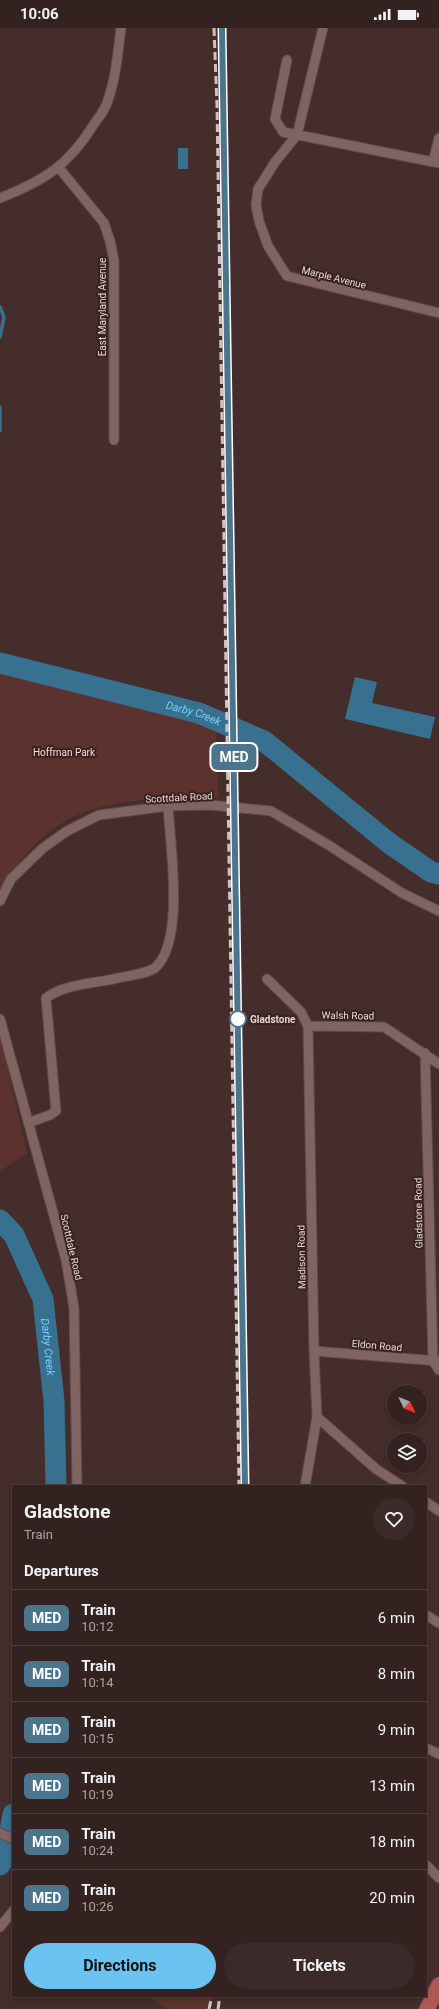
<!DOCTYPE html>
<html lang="en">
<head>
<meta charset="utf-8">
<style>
	:root { --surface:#332220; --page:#3b2a29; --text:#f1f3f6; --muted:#a9a4a5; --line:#4e3f3e; --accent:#6ac3f1 }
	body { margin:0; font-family:Roboto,sans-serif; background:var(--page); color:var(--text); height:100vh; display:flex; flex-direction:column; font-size:15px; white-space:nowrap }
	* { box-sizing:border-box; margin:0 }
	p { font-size:13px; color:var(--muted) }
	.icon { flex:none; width:22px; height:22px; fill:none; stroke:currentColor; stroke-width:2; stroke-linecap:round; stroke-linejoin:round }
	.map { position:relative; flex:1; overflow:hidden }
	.drawer { position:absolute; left:12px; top:1457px; width:415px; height:512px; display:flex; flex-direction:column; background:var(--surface); border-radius:0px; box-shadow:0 2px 6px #0003,0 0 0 1px var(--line) }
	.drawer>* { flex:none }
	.badge { padding:0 8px; border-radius:6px; font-size:14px; line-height:26px }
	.needle { width:26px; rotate:133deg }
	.fabs { position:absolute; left:387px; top:1357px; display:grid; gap:8px }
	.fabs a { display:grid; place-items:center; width:40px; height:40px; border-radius:50%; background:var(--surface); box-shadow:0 2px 6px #0003,0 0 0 1px var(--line); font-size:20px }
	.map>.badge { position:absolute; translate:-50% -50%; box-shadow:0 0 0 2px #fff }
	h2 { padding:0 12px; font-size:15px; line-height:36px }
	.round { display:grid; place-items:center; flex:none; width:42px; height:42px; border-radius:21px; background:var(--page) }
	.overview { display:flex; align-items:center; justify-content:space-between; height:68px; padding:0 12px }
	h1 { font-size:19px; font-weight:700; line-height:30px }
	.button { display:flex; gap:8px; margin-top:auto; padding:8px 12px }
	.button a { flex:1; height:46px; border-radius:24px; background:var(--accent); color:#111; font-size:16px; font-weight:700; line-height:46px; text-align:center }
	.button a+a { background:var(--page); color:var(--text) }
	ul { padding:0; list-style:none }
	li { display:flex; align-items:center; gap:12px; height:56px; padding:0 12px; border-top:1px solid var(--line) }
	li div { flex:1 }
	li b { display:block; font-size:15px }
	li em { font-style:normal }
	li .badge { min-width:44px; font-weight:700; text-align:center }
	.status { display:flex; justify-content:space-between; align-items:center; height:28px; padding:0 20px; background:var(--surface); direction:ltr }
	.status svg { height:11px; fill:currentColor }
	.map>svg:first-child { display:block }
</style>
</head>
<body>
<div class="status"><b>10:06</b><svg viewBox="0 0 49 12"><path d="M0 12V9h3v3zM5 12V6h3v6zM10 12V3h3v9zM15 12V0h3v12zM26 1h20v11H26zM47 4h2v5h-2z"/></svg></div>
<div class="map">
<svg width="439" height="1981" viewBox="0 0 439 1981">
	<rect width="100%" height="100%" fill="#442d2a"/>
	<path fill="#5c322e" d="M 0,643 L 216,700 L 218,770 C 121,770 46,770 0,869 Z
		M 0,1008 L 27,1125 L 0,1143 Z
		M 149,1968 L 212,1968 L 209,1981 L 166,1981 Z"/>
	<path fill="#37718f" d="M 178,120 L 188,120 L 188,141 L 178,141 Z
		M 355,649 L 377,654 L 372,675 L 435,689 L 430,711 L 345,691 Z"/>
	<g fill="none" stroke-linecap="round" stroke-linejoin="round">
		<path stroke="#37718f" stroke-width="3.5" d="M 0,279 L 4,289 L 0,309
			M 0,379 L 0,403"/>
		<g stroke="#37718f" stroke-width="21">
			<path id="s1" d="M 0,635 L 199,685 L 264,713 L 389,815 L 431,844 L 439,846"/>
			<path id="s2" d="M 0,1192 L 14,1207 L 43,1271 L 54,1373 L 56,1458"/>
			<path d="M 0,1837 L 6,1826 L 13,1786"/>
		</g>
		<g stroke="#5e4b49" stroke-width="11">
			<path id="street" d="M 323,0 L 297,107 L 275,134 L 258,161 L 256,177 L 259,193 L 268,218 L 287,248 L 439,285
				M 287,32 L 275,91 L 283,104 L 439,135
				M 433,134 L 439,110
				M 59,140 L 104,195 L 110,213 L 114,232 L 114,412
				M 0,170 C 44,153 69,137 94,96 C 99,89 106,81 108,72 C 116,49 118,24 121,0
				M 0,873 L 11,851 L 43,820 L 67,803 L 99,787 L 168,778 L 210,777 L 271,783 L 330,818 L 402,865 L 439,883
				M 267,951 L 301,984 L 308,998 L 384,999 L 439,1036
				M 0,991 L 66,1232 L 74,1280 L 77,1458
				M 425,1025 L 433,1333 L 439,1342
				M 28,1095 L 50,1087 L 56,1083 L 46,970 C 67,955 93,956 118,950 C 127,948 150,945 156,939 C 185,911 170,816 168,778
				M 314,1323 L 438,1333
				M 317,1389 L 376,1441 L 402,1458
				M 305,1458 L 317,1389 L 314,1323 L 308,998
				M 426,1474 L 439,1483
				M 426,1587 L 439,1595
				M 426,1720 L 439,1726
				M 0,1805 L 13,1811
				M 426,1837 L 439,1850
				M 0,1899 L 13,1883"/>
		</g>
		<g stroke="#5e4b49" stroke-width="17">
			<path id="primary" d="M 427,1981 L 439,1957"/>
		</g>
		<use href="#street" stroke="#7f6461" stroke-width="9"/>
		<use href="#primary" stroke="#af5955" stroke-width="15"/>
		<path stroke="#d1c1bf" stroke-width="3" stroke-dasharray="8 4" stroke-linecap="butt" d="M 214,0 L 217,78 L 239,1458
			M 222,0 L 223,108
			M 226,286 L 237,908
			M 209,1981 L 212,1968
			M 218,1981 L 220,1968"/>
	</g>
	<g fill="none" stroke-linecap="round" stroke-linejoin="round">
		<g stroke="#fff" stroke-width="9">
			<path id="line" d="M 222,0 L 245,1458"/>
		</g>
		<use href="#line" stroke="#4c748c" stroke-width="6"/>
	</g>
	<circle fill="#fff" stroke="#4c748c" stroke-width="2" cx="238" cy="991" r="8"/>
	<g text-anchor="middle" stroke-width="4" stroke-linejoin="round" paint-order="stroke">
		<g font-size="10" fill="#e5d6d4" stroke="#392321">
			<text transform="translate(334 249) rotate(14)" y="4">Marple Avenue</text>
			<text transform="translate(102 279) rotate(-90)" y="4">East Maryland Avenue</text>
			<text transform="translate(179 769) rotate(-3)" y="4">Scottdale Road</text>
			<text transform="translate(348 987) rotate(1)" y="4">Walsh Road</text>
			<text transform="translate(418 1185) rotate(-91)" y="4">Gladstone Road</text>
			<text transform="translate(72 1219) rotate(77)" y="4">Scottdale Road</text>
			<text transform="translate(301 1229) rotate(-91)" y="4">Madison Road</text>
			<text transform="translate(377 1317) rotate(5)" y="4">Eldon Road</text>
		</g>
		<g font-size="10" fill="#fcd7d3" stroke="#392321">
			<text x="64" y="728">Hoffman Park</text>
		</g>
		<g font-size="10" font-weight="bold" fill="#e5d6d4" stroke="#392321" text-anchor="start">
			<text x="250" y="995">Gladstone</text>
		</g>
		<g font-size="11" font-style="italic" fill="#76cefc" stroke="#392321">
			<text dy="4" stroke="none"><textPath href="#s1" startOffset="200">Darby Creek</textPath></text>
			<text dy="4" stroke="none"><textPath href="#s2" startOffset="139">Darby Creek</textPath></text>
		</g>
	</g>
</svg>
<div class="fabs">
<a><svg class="needle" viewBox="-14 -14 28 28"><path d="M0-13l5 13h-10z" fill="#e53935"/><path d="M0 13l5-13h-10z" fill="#a9a4a5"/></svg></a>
<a><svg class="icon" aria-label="layers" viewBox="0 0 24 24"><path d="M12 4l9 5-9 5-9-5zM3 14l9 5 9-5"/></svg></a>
</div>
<b class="badge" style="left:234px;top:729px;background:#4c748c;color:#fff">MED</b>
<section class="drawer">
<div class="overview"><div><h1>Gladstone</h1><p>Train</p></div><a class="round"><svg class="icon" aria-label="heart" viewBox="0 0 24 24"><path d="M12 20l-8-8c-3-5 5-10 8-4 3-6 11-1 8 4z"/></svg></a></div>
<h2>Departures</h2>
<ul>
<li><span class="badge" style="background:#4c748c;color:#fff">MED</span><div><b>Train</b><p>10:12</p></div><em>6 min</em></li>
<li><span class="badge" style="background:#4c748c;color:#fff">MED</span><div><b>Train</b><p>10:14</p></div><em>8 min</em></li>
<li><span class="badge" style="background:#4c748c;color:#fff">MED</span><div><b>Train</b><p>10:15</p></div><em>9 min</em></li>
<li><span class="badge" style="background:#4c748c;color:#fff">MED</span><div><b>Train</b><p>10:19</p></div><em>13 min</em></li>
<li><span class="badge" style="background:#4c748c;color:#fff">MED</span><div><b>Train</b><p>10:24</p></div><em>18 min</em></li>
<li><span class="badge" style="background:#4c748c;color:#fff">MED</span><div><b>Train</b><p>10:26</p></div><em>20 min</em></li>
</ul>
<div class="button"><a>Directions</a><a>Tickets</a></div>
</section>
</div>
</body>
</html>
